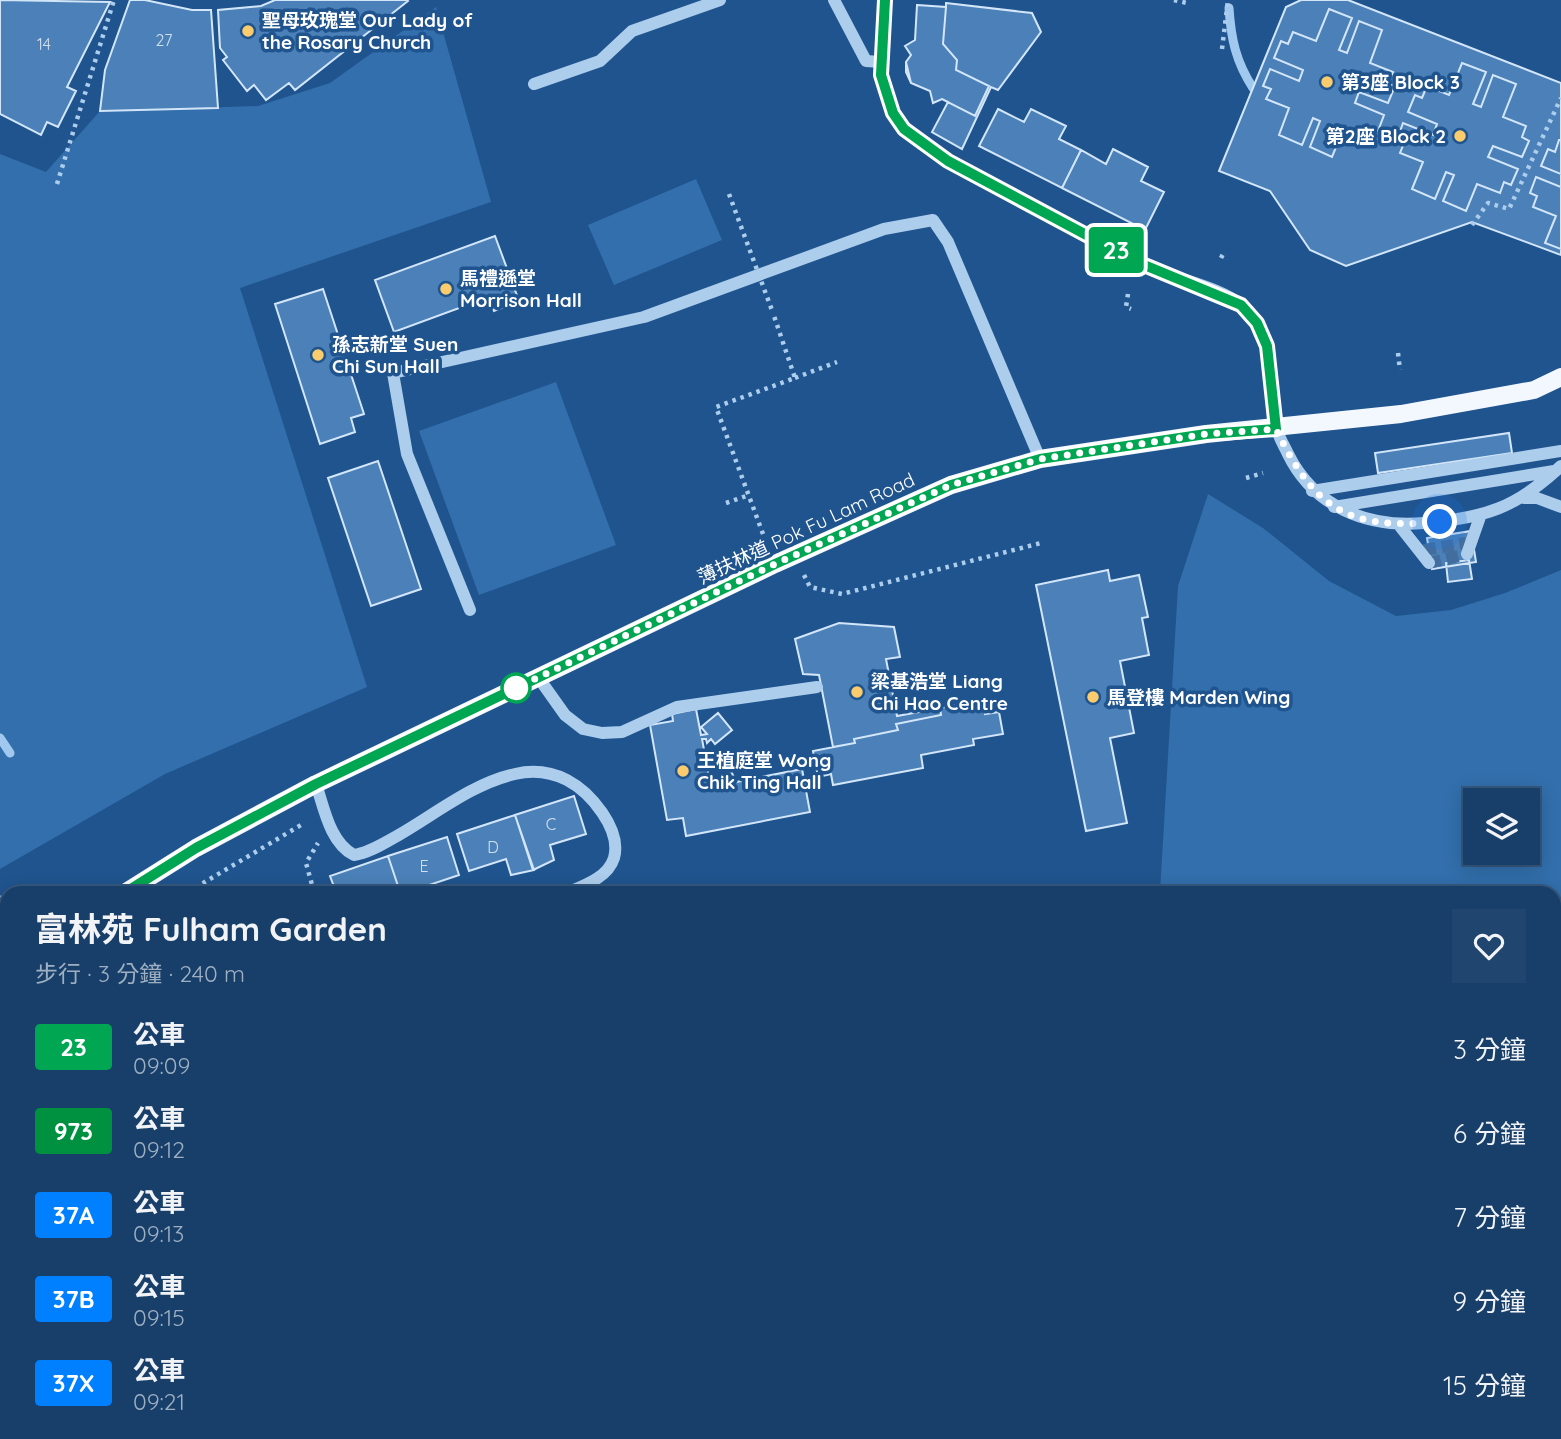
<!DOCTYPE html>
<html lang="zh-TW">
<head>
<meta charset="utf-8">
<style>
	:root { --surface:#173f6a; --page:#204670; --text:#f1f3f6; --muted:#9eafc1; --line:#36587e }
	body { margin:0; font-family:Quicksand,"Noto Sans TC",sans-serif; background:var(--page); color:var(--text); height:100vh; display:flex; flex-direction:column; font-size:26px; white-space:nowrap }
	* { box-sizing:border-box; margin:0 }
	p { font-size:23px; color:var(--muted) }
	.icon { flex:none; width:38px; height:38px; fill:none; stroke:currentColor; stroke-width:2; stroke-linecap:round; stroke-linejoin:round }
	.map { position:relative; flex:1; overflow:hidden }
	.panel { position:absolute; left:0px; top:886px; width:1561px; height:555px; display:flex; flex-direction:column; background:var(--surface); border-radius:21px 21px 0 0; box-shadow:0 4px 18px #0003,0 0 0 2px var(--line) }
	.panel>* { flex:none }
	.badge { padding:0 14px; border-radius:5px; font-size:24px; line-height:46px }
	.controls { position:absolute; left:1463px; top:788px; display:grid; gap:14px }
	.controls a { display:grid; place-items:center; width:77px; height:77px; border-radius:0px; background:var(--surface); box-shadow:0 4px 18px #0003,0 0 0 2px var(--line); font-size:35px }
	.you { position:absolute; width:35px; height:35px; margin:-18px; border:5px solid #fff; border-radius:50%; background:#1a73e8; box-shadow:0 0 0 10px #1a73e833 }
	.map>.badge { position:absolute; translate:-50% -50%; box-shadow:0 0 0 4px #fff }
	.round { display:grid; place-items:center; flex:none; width:74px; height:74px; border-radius:0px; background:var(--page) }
	.headline { display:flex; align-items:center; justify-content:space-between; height:119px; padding:0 35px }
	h1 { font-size:33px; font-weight:700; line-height:52px }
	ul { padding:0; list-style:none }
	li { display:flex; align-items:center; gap:21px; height:84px; padding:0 35px }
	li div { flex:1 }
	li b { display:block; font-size:26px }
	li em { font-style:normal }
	li .badge { min-width:77px; font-weight:700; text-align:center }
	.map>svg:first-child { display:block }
</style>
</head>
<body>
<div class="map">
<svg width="1561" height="1439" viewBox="0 0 1561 1439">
	<rect width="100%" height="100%" fill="#1f548e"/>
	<path fill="#326fac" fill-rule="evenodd" d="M 436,7 L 491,202 L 240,288 L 367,687 L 165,774 L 0,869 L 0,154 L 46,172 L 100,111 L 258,106 L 330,83 Z
		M 696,179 L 722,240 L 614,285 L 588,225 Z
		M 556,382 L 616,545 L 479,595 L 419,431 Z
		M 1208,494 L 1263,528 L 1329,581 L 1396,616 L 1451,610 L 1505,593 L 1561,570 L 1561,1439 L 219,1439 L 219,1433 L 248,1433 L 267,1438 L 269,1433 L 1554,1433 L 1554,892 L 1160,892 L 1178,586 ZM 1475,800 L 1528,800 L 1528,852 L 1475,852 Z
		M 7,1026 L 7,1256 L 0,1263 L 0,1031 Z"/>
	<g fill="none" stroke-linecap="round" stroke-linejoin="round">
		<path stroke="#a1c8ee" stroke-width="9" d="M 1229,8 C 1231,39 1236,62 1253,88
			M 0,738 L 10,753"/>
	</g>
	<path fill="#4b81b8" stroke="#d3e6f9" stroke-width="2" d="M 0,0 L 110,2 L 67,87 L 76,91 L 58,127 L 47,122 L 41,135 L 0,114 Z
		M 130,0 L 145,0 L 192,10 L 211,10 L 218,108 L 100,111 L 105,70 Z
		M 275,0 L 407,0 L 408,1 L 295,90 L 289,83 L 266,100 L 254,85 L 247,91 L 223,60 L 227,57 L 220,48 L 218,10 L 261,6 Z
		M 1301,0 L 1348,0 L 1561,83 L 1561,255 L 1472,222 L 1346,266 L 1310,250 L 1270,191 L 1219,171 L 1286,7 Z
		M 946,3 L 1032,13 L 1041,32 L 998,90 L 991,87 L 962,149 L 932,132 L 948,102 L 942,99 L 933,103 L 930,91 L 911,83 L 906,72 L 906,62 L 911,55 L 905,46 L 915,40 L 917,5 L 946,7 Z
		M 917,5 L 946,7 L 943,44 L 957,60 L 956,70 L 989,86 L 975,116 L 942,99 L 933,103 L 930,91 L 911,83 L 906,62 L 911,55 L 905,46 L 915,40 Z
		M 1329,9 L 1352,18 L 1339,50 L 1347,53 L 1359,21 L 1382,30 L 1370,63 L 1393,72 L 1388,83 L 1395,86 L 1388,103 L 1359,92 L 1355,103 L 1384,115 L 1378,131 L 1370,128 L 1366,139 L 1343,130 L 1332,157 L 1310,147 L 1320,121 L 1313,118 L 1302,145 L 1279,135 L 1289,108 L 1266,99 L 1271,89 L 1263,86 L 1270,69 L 1299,81 L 1303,70 L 1274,58 L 1281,41 L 1288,44 L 1293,32 L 1316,41 Z
		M 1462,63 L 1486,72 L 1473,104 L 1481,107 L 1493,75 L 1516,84 L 1503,117 L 1526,126 L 1522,137 L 1529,141 L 1522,157 L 1493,146 L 1488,157 L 1518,169 L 1511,185 L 1504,182 L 1500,193 L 1477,184 L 1466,211 L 1443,201 L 1454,175 L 1446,172 L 1435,199 L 1412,189 L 1423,162 L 1400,153 L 1404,143 L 1397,140 L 1403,123 L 1433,135 L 1437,124 L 1408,112 L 1415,95 L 1422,98 L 1427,86 L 1449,95 Z
		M 998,109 L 1024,122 L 1031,109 L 1066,126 L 1059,139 L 1081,150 L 1062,188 L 979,146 Z
		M 1559,140 L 1561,140 L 1561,174 L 1541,166 L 1548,149 L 1555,152 Z
		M 1113,149 L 1148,167 L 1141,181 L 1164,192 L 1145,230 L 1062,188 L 1081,150 L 1106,164 Z
		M 1536,177 L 1561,187 L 1561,249 L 1545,243 L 1556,216 L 1533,207 L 1537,196 L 1530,193 Z
		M 495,236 L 519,301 L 494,311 L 489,297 L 394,332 L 375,280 Z
		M 323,289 L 364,414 L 351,418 L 355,432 L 320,444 L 275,304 Z
		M 1509,433 L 1512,453 L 1378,473 L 1375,453 Z
		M 378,461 L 421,589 L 371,606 L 328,478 Z
		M 1471,531 L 1476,562 L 1432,569 L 1427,538 Z
		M 1469,560 L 1472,579 L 1448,582 L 1446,563 Z
		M 1108,570 L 1110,581 L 1139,575 L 1148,617 L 1142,618 L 1149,655 L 1120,661 L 1134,733 L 1110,738 L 1127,823 L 1086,831 L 1036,585 Z
		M 839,623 L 894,627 L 900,657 L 886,659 L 897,716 L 940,708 L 941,715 L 896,724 L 898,730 L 854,739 L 855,743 L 833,747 L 819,675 L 803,674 L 795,639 Z
		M 983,700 L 985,714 L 999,712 L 1003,734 L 973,739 L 974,745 L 921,755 L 923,768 L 833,785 L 831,774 L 818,777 L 813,751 L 855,743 L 854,739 L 898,730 L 896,724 L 941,715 L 940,708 Z
		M 696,709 L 701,735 L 707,734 L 701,727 L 718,713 L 732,730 L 715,744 L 711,739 L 707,743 L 706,739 L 702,739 L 711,787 L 718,785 L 720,775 L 732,773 L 736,782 L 802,769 L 810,812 L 686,836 L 683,818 L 667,820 L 650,725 L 673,721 L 672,714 Z
		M 574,796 L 586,834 L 550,845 L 554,860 L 533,870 L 515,815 Z
		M 515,815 L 534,870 L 511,875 L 506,859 L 469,871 L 457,834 Z
		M 447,837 L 459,875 L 423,887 L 425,892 L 400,892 L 388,856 Z
		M 388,856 L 400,892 L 336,892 L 330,876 Z"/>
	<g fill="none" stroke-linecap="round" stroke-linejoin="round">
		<path stroke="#416e9f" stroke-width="12" stroke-dasharray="12 6" stroke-linecap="butt" d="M 1424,550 L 1466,543
			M 1429,563 L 1467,554"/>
		<path stroke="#adcded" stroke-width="4.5" stroke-dasharray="3.5 5" stroke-linecap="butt" d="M 1174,0 L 1187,3 L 1187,0
			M 1222,49 L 1228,0
			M 57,184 L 114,0
			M 1472,225 L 1488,203 L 1509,209 L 1561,98
			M 1221,258 L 1224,252
			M 1128,294 L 1126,307 L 1131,309
			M 1398,353 L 1400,370
			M 795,378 L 837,362
			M 1246,478 L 1263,473
			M 726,503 L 749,495
			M 763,534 L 716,407 L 795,378 L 773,313
			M 804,575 L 810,587 L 842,594 L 1041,543
			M 188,892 L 301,825
			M 314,892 L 306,863 L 318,843
			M 0,898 L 7,896
			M 1554,1148 L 1561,1147
			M 0,1213 L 7,1207
			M 1554,1428 L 1561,1429
			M 58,1433 L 62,1439
			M 344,1439 L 345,1433
			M 881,1439 L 890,1433"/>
		<path stroke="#adcded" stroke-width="12" d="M 834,0 L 866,61 L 881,62
			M 885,0 C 882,39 875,78 894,114 C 898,123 905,132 914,138 C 945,163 984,180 1019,199 C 1064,223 1108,249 1155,269 C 1182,281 1220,287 1243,306 C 1277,335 1270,385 1276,425 C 1277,435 1284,445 1288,454 C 1314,507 1367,528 1424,523 C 1485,518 1516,508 1561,466
			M 534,84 L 600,61 L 632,31 L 720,0
			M 1312,491 L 1561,451
			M 1524,498 L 1537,498 L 1561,507
			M 1334,507 L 1554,471
			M 1399,525 L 1429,563
			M 1467,554 L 1481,514
			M 470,610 L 407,454 L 393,373 L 644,317 L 884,229 L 933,220 L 948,242 L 1040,459
			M 538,677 L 565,715 L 583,729 L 602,733 L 622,732 L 677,707 L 817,687
			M 316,784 C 324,808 330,843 354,855 C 369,853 384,843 397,836 C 434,815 473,783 515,774 C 532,770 551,772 567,780 C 590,792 622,829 614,858 C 608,877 586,885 569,892
			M 0,1287 L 7,1283
			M 171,1433 L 172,1439"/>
		<path stroke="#f3f8ff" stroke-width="18" d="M 126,892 L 196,848 L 316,784 L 775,564 L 951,485 L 1040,459 L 1206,434 L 1401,414 L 1534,390 L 1561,377
			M 0,973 L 7,969"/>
		<path stroke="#adcded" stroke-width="4.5" stroke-dasharray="3.5 5" stroke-linecap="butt" d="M 729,194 L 773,313"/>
	</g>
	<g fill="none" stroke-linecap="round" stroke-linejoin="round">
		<g stroke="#fff" stroke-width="16">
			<path id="line" d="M 126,892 L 196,848 L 316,784 L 775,564 L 951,485 L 1040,459 L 1206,434 L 1276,429 L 1267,346 L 1257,323 L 1241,305 L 1137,262 L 948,161 L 904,129 L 893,113 L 881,75 L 885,0"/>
		</g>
		<use href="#line" stroke="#00a651" stroke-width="10"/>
		<path stroke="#fff" stroke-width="7" stroke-dasharray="0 12.6" d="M 516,688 L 514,689 L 775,564 L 951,485 L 1040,459 L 1206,434 L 1276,429 C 1316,511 1348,530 1440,522"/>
	</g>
	<g fill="#fbcc6d" stroke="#1f548e" stroke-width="2.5">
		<circle cx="248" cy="31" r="7"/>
		<circle cx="1327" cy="82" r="7"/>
		<circle cx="1460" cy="136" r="7"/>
		<circle cx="446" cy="289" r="7"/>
		<circle cx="318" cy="355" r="7"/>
		<circle cx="857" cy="692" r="7"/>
		<circle cx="1093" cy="697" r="7"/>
		<circle cx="683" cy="771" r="7"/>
	</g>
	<circle fill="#fff" stroke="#00a651" stroke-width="3.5" cx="516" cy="688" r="14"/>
	<g text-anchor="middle" stroke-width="7" stroke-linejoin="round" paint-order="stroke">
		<g font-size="16" fill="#d2e0ed">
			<text x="164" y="46">27</text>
			<text x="44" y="50">14</text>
			<text x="551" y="830">C</text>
			<text x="493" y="853">D</text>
			<text x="424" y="872">E</text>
		</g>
		<g font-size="19" font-weight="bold" fill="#fff" stroke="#1f548e" text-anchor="start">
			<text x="262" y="27">聖母玫瑰堂 Our Lady of<tspan x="262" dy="22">the Rosary Church</tspan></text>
			<text x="1341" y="89">第3座 Block 3</text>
			<text x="1446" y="143" text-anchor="end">第2座 Block 2</text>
			<text x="460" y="285">馬禮遜堂<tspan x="460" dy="22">Morrison Hall</tspan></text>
			<text x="332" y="351">孫志新堂 Suen<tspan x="332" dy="22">Chi Sun Hall</tspan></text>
			<text x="871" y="688">梁基浩堂 Liang<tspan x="871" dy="22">Chi Hao Centre</tspan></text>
			<text x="1107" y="704">馬登樓 Marden Wing</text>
			<text x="697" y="767">王植庭堂 Wong<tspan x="697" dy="22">Chik Ting Hall</tspan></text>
		</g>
		<g font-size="19" fill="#fff" stroke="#1f548e">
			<text transform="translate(806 528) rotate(-25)" y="7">薄扶林道 Pok Fu Lam Road</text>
		</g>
	</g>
</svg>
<div class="controls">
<a><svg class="icon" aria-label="layers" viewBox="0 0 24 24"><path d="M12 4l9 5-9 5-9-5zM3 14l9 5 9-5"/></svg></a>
</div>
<div class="you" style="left:1440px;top:522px"></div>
<b class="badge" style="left:1116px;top:250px;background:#00a651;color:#fff">23</b>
<section class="panel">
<div class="headline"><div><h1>富林苑 Fulham Garden</h1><p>步行 · 3 分鐘 · 240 m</p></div><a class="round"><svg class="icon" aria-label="heart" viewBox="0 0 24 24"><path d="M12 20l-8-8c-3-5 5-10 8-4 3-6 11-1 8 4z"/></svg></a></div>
<ul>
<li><span class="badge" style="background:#00a651;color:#fff">23</span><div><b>公車</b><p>09:09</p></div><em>3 分鐘</em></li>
<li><span class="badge" style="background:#009140;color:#fff">973</span><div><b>公車</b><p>09:12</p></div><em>6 分鐘</em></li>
<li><span class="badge" style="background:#0080ff;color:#fff">37A</span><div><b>公車</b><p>09:13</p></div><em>7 分鐘</em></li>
<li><span class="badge" style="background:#0080ff;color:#fff">37B</span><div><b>公車</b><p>09:15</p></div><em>9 分鐘</em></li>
<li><span class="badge" style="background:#0080ff;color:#fff">37X</span><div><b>公車</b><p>09:21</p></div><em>15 分鐘</em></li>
</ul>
</section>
</div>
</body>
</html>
